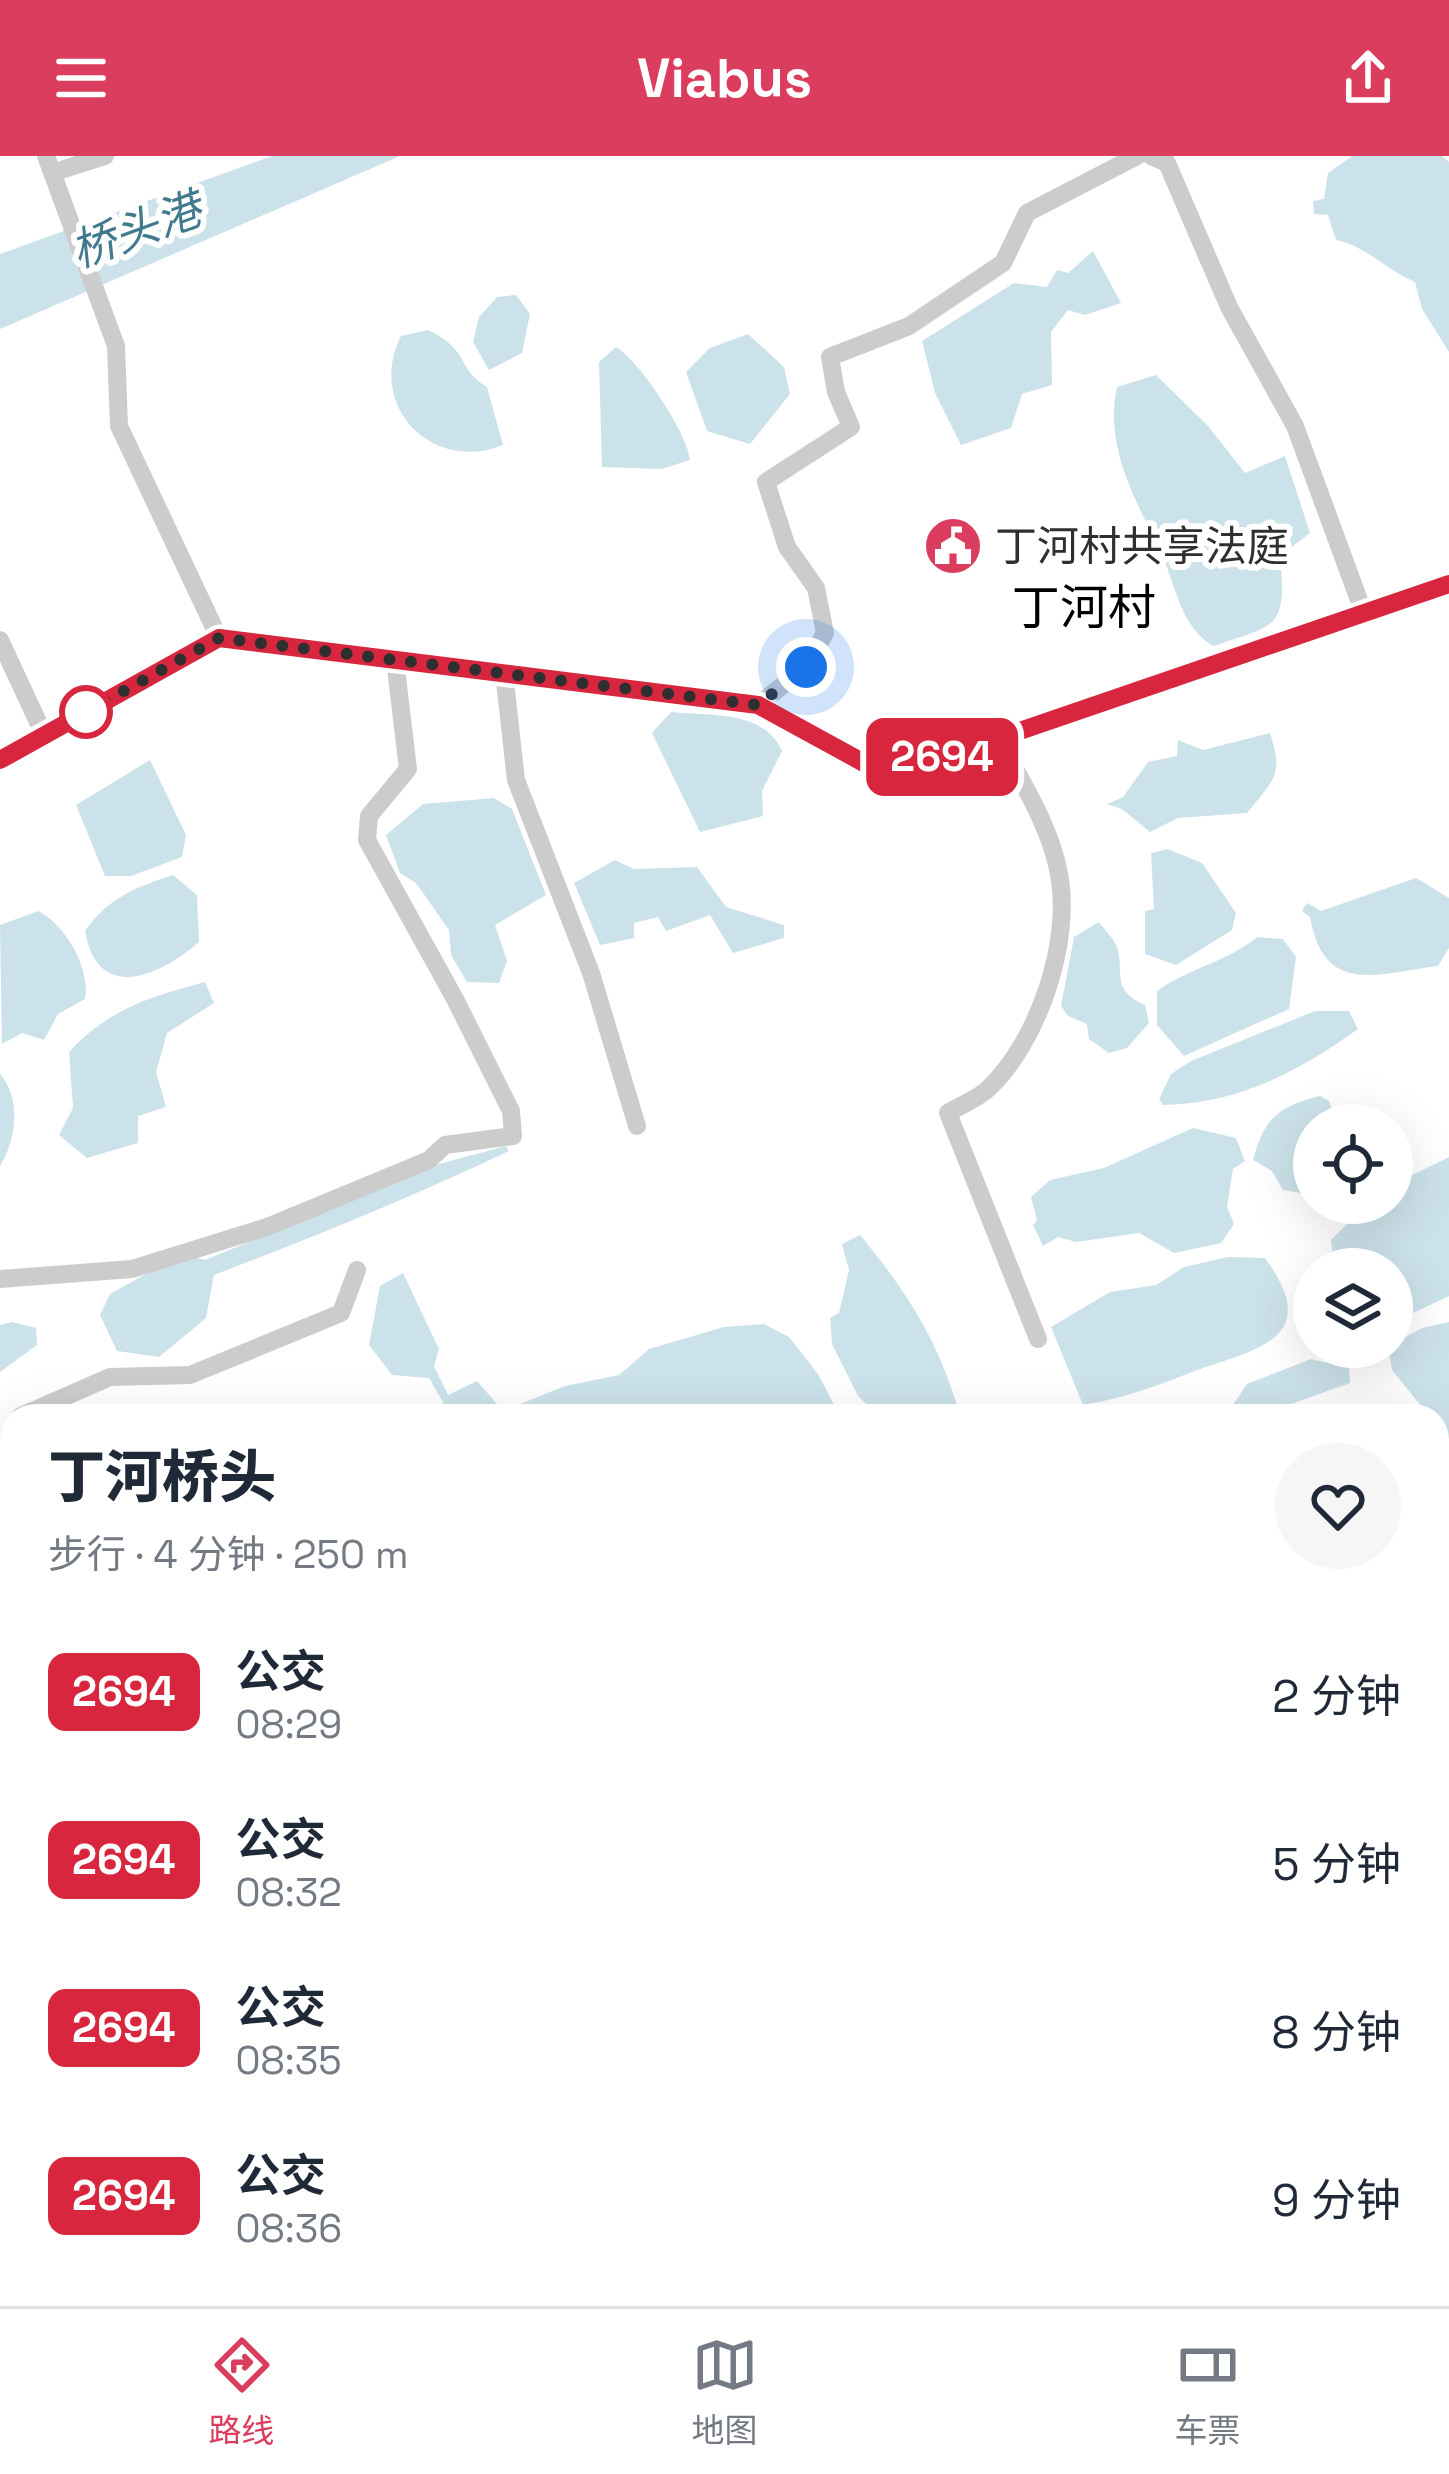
<!DOCTYPE html>
<html lang="zh">
<head>
<meta charset="utf-8">
<style>
	:root { --surface:#fff; --page:#f6f6f7; --text:#1f2937; --muted:#747a83; --line:#e0e1e3; --accent:#db3d5e }
	body { margin:0; font-family:"Space Grotesk","Noto Sans SC",sans-serif; background:var(--page); color:var(--text); height:100vh; display:flex; flex-direction:column; font-size:45px; white-space:nowrap }
	* { box-sizing:border-box; margin:0 }
	p { font-size:39px; color:var(--muted) }
	.icon { flex:none; width:66px; height:66px; fill:none; stroke:currentColor; stroke-width:2; stroke-linecap:round; stroke-linejoin:round }
	.map { position:relative; flex:1; overflow:hidden }
	.drawer { position:absolute; left:0px; top:1248px; width:1449px; height:903px; display:flex; flex-direction:column; background:var(--surface); border-radius:36px 36px 0 0; box-shadow:0 12px 48px #0002 }
	.drawer>* { flex:none }
	.badge { padding:0 24px; border-radius:18px; font-size:42px; line-height:78px }
	.buttons { position:absolute; left:1293px; top:948px; display:grid; gap:24px }
	.buttons a { display:grid; place-items:center; width:120px; height:120px; border-radius:50%; background:var(--surface); box-shadow:0 12px 48px #0002; font-size:60px }
	.you { position:absolute; width:60px; height:60px; margin:-30px; border:9px solid #fff; border-radius:50%; background:#1a73e8; box-shadow:0 0 0 18px #1a73e833 }
	.map>.badge { position:absolute; translate:-50% -50%; box-shadow:0 0 0 6px #fff }
	.round { display:grid; place-items:center; flex:none; width:126px; height:126px; border-radius:63px; background:var(--page) }
	.headline { display:flex; align-items:center; justify-content:space-between; height:204px; padding:0 48px }
	h1 { font-size:57px; font-weight:800; line-height:90px }
	ul { padding:0; list-style:none }
	li { display:flex; align-items:center; gap:36px; height:168px; padding:0 48px }
	li div { flex:1 }
	li b { display:block; font-size:45px }
	li em { font-style:normal }
	li .badge { min-width:132px; font-weight:700; text-align:center }
	header { display:flex; justify-content:space-between; align-items:center; height:156px; padding:0 48px; background:var(--accent); color:#fff; font-size:54px; font-weight:800 }
	.menu { display:flex; justify-content:space-around; align-items:center; height:168px; border-top:3px solid var(--line); background:var(--surface); font-size:33px; color:var(--muted) }
	.menu a { display:grid; justify-items:center; gap:6px }
	.menu .current { color:var(--accent) }
	.map>svg:first-child { display:block }
</style>
</head>
<body>
<header><svg class="icon" aria-label="menu" viewBox="0 0 24 24"><path d="M4 6h16M4 12h16M4 18h16"/></svg>Viabus<svg class="icon" aria-label="share" viewBox="0 0 24 24"><path d="M12 15V3M7 8l5-5 5 5M5 13v7h14v-7"/></svg></header>
<div class="map">
<svg width="1449" height="2150" viewBox="0 0 1449 2150">
	<rect width="100%" height="100%" fill="#fff"/>
	<path fill="#cce2ea" d="M 272,0 L 400,0 L 0,173 L 0,98 Z
		M 1352,0 L 1442,0 L 1449,6 L 1449,196 L 1422,153 L 1415,126 C 1388,115 1364,89 1336,84 L 1328,59 L 1314,58 L 1313,45 L 1324,43 L 1328,17 Z
		M 1093,95 L 1121,147 L 1085,159 L 1068,154 L 1051,176 L 1052,229 L 1022,238 L 1011,272 L 961,289 L 935,237 L 922,185 L 1014,127 L 1047,131 L 1057,114 L 1068,117 Z
		M 516,139 L 530,158 L 522,197 L 489,214 L 473,186 L 479,161 L 497,141 Z
		M 428,174 C 470,194 456,212 487,231 L 503,289 C 431,318 366,249 401,180 Z
		M 748,178 L 784,211 L 790,238 L 750,288 L 707,275 L 686,216 L 710,192 Z
		M 616,191 C 639,204 688,278 690,304 L 662,313 L 602,311 L 599,206 Z
		M 1156,219 L 1208,270 L 1245,317 L 1285,300 L 1310,377 L 1280,400 C 1287,473 1278,468 1213,490 C 1178,468 1177,429 1159,393 C 1135,342 1104,290 1117,231 Z
		M 671,556 C 711,560 764,554 782,595 L 762,635 L 763,660 L 700,676 L 652,577 Z
		M 1270,577 C 1284,620 1274,623 1247,657 L 1178,662 L 1150,676 L 1122,653 L 1107,648 L 1123,641 L 1148,606 L 1177,600 L 1178,584 L 1203,594 Z
		M 150,604 L 186,679 L 182,701 L 131,720 L 105,720 L 76,649 Z
		M 494,642 L 512,653 L 546,739 L 495,769 L 507,805 L 499,827 L 467,826 L 451,799 L 449,774 L 416,727 L 400,717 L 386,679 L 423,648 Z
		M 1168,693 L 1202,707 L 1236,757 L 1232,774 L 1176,809 L 1145,798 L 1145,755 L 1154,753 L 1151,697 Z
		M 615,704 L 634,713 L 697,711 L 726,751 L 784,769 L 784,782 L 733,797 L 710,759 L 666,775 L 658,761 L 634,767 L 634,782 L 600,789 L 574,727 Z
		M 173,719 L 197,739 L 199,786 C 161,819 98,849 85,775 C 108,742 136,731 173,719 Z
		M 1416,722 L 1449,742 L 1449,792 L 1438,810 C 1376,818 1324,840 1310,761 L 1302,755 L 1307,747 L 1321,755 Z
		M 38,755 C 65,768 91,813 85,843 L 58,858 L 44,884 L 22,877 L 2,888 L 0,769 Z
		M 1099,766 C 1104,773 1114,783 1117,791 C 1125,817 1110,834 1145,849 L 1149,867 L 1127,892 L 1109,897 L 1089,883 L 1087,868 L 1068,860 L 1061,850 L 1074,781 Z
		M 1257,781 L 1283,783 L 1296,801 L 1289,853 L 1184,900 L 1157,869 L 1157,835 C 1189,812 1227,806 1257,781 Z
		M 205,826 L 214,847 L 167,877 L 156,916 L 166,951 L 138,960 L 138,987 L 87,1002 L 59,979 L 73,952 L 69,896 C 109,853 149,841 205,826 Z
		M 1315,855 L 1349,855 L 1358,873 C 1298,916 1237,948 1163,949 L 1159,943 L 1171,918 L 1191,905 Z
		M 0,918 C 22,943 16,985 0,1010 Z
		M 1320,940 L 1329,945 L 1337,969 L 1314,969 L 1314,1039 L 1283,1034 L 1272,1015 L 1253,1004 C 1264,963 1278,950 1320,940 Z
		M 1193,972 L 1236,982 L 1245,1005 L 1233,1013 L 1227,1051 L 1234,1068 L 1221,1087 L 1174,1097 L 1139,1077 L 1076,1086 L 1058,1081 L 1043,1090 L 1033,1069 L 1037,1064 L 1031,1041 L 1050,1024 L 1104,1012 Z
		M 506,990 L 509,995 C 412,1041 314,1081 214,1119 L 206,1162 L 159,1201 L 117,1195 L 100,1159 L 110,1138 L 182,1098 L 205,1104 L 439,1008 Z
		M 1449,1001 L 1449,1140 L 1392,1167 L 1392,1113 L 1334,1113 L 1331,1084 L 1368,1047 L 1392,1047 L 1392,1029 Z
		M 860,1079 C 908,1137 940,1187 960,1260 L 879,1260 L 858,1240 L 832,1188 L 830,1162 L 839,1157 L 849,1114 L 842,1088 Z
		M 1228,1101 L 1265,1102 C 1325,1184 1255,1193 1192,1216 C 1154,1231 1124,1242 1083,1249 L 1051,1171 L 1110,1136 L 1156,1129 L 1184,1111 Z
		M 403,1117 L 439,1193 L 434,1210 L 448,1239 L 477,1225 L 503,1255 L 565,1230 L 619,1219 L 649,1193 L 724,1171 L 764,1168 L 789,1181 L 818,1218 L 840,1260 L 451,1260 L 429,1222 L 392,1219 L 369,1189 L 380,1130 Z
		M 12,1166 L 36,1172 L 37,1189 L 0,1216 L 0,1169 Z
		M 1449,1166 L 1449,1295 L 1438,1294 L 1437,1260 L 1429,1260 L 1392,1214 L 1388,1191 L 1422,1172 Z
		M 1311,1203 L 1349,1212 L 1350,1227 L 1257,1260 L 1229,1255 L 1247,1228 Z
		M 12,1275 L 12,1808 L 0,1814 L 0,1282 Z
		M 1437,1324 L 1449,1326 L 1449,1413 L 1437,1418 Z
		M 1449,1517 L 1449,1665 L 1437,1665 L 1437,1522 Z
		M 1449,1868 L 1449,1983 L 1437,1940 L 1437,1875 Z
		M 0,1918 L 12,1922 L 12,2139 L 431,2139 L 441,2150 L 0,2150 Z
		M 526,2139 L 704,2139 L 684,2150 L 511,2150 Z
		M 1253,2139 L 1358,2139 L 1361,2150 L 1256,2150 Z"/>
	<g fill="none" stroke-linecap="round" stroke-linejoin="round">
		<path stroke="#ccc" stroke-width="18" d="M 46,0 L 116,190 L 119,270 L 219,482
			M 1151,0 L 1167,7 L 1229,151 L 1295,270 L 1363,455
			M 52,17 L 105,0
			M 0,484 L 44,579
			M 504,517 L 516,624 L 591,817 L 637,970
			M 758,549 L 806,511 L 825,477 L 816,432 L 787,391 L 766,326 L 851,271 L 836,236 L 830,201 L 909,170 L 1003,107 L 1027,57 L 1137,0
			M 998,582 C 1021,625 1050,669 1059,718 C 1072,786 1038,886 988,933 C 977,943 961,949 948,957 L 1038,1183
			M 0,604 L 219,482 L 758,549 L 864,607 L 923,608 L 1449,428
			M 0,1123 L 132,1113 L 267,1071 L 429,1004 L 445,989 L 513,980 L 511,955 L 455,843 L 367,684 L 369,660 L 408,613 L 395,504
			M 21,1260 L 110,1221 L 190,1219 L 341,1157 L 357,1114
			M 1437,2024 L 1442,2058 L 1437,2065
			M 1388,2139 L 1388,2150"/>
	</g>
	<g fill="none" stroke-linecap="round" stroke-linejoin="round">
		<g stroke="#fff" stroke-width="27">
			<path id="line" d="M 0,604 L 219,482 L 758,549 L 864,607 L 923,608 L 1449,428"/>
		</g>
		<use href="#line" stroke="#d7263d" stroke-width="18"/>
		<path stroke="#2f2f2f" stroke-width="12" stroke-dasharray="0 21.6" d="M 86,556 L 219,482 L 758,549 L 806,511"/>
	</g>
	<defs>
		<g id="civic-disc" transform="scale(3)"><circle r="9.5" fill="#db3d5e" stroke="#fff"/><path d="M-.6-6.5H3V-4.5H.6V-3L4-1V1h2V6H-6V1h2V-1L-.6-3ZM-1.2 2.5V6h2.4V2.5Z" fill="#fff"/></g>
	</defs>
	<g fill-rule="evenodd">
		<use href="#civic-disc" x="953" y="390"/>
	</g>
	<circle fill="#fff" stroke="#d7263d" stroke-width="6" cx="86" cy="556" r="24"/>
	<g text-anchor="middle" stroke-width="12" stroke-linejoin="round" paint-order="stroke">
		<g font-size="42" fill="#2f2f2f" stroke="#fff" text-anchor="start">
			<text x="995" y="405">丁河村共享法庭</text>
		</g>
		<g font-size="45" font-style="italic" fill="#427a8d" stroke="#fff">
			<text transform="translate(136 74) rotate(-20)" y="16">桥头港</text>
		</g>
		<g font-size="48" fill="#000" stroke="#fff">
			<text x="1084" y="468">丁河村</text>
		</g>
	</g>
</svg>
<div class="buttons">
<a><svg class="icon" aria-label="locate" viewBox="0 0 24 24"><circle cx="12" cy="12" r="6"/><path d="M12 2v4M12 18v4M2 12h4M18 12h4"/></svg></a>
<a><svg class="icon" aria-label="layers" viewBox="0 0 24 24"><path d="M12 4l9 5-9 5-9-5zM3 14l9 5 9-5"/></svg></a>
</div>
<div class="you" style="left:806px;top:511px"></div>
<b class="badge" style="left:942px;top:601px;background:#d7263d;color:#fff">2694</b>
<section class="drawer">
<div class="headline"><div><h1>丁河桥头</h1><p>步行 · 4 分钟 · 250 m</p></div><a class="round"><svg class="icon" aria-label="heart" viewBox="0 0 24 24"><path d="M12 20l-8-8c-3-5 5-10 8-4 3-6 11-1 8 4z"/></svg></a></div>
<ul>
<li><span class="badge" style="background:#d7263d;color:#fff">2694</span><div><b>公交</b><p>08:29</p></div><em>2 分钟</em></li>
<li><span class="badge" style="background:#d7263d;color:#fff">2694</span><div><b>公交</b><p>08:32</p></div><em>5 分钟</em></li>
<li><span class="badge" style="background:#d7263d;color:#fff">2694</span><div><b>公交</b><p>08:35</p></div><em>8 分钟</em></li>
<li><span class="badge" style="background:#d7263d;color:#fff">2694</span><div><b>公交</b><p>08:36</p></div><em>9 分钟</em></li>
</ul>
</section>
</div>
<nav class="menu">
<a class="current"><svg class="icon" aria-label="directions" viewBox="0 0 24 24"><path d="M12 3l9 9-9 9-9-9zM9 14v-3h6M13 9l2 2-2 2"/></svg>路线</a>
<a><svg class="icon" aria-label="map" viewBox="0 0 24 24"><path d="M3 6l6-2 6 2 6-2v14l-6 2-6-2-6 2zM9 4v14M15 6v14"/></svg>地图</a>
<a><svg class="icon" aria-label="tickets" viewBox="0 0 24 24"><path d="M3 7h18v10H3zM15 7v10"/></svg>车票</a>
</nav>
</body>
</html>
